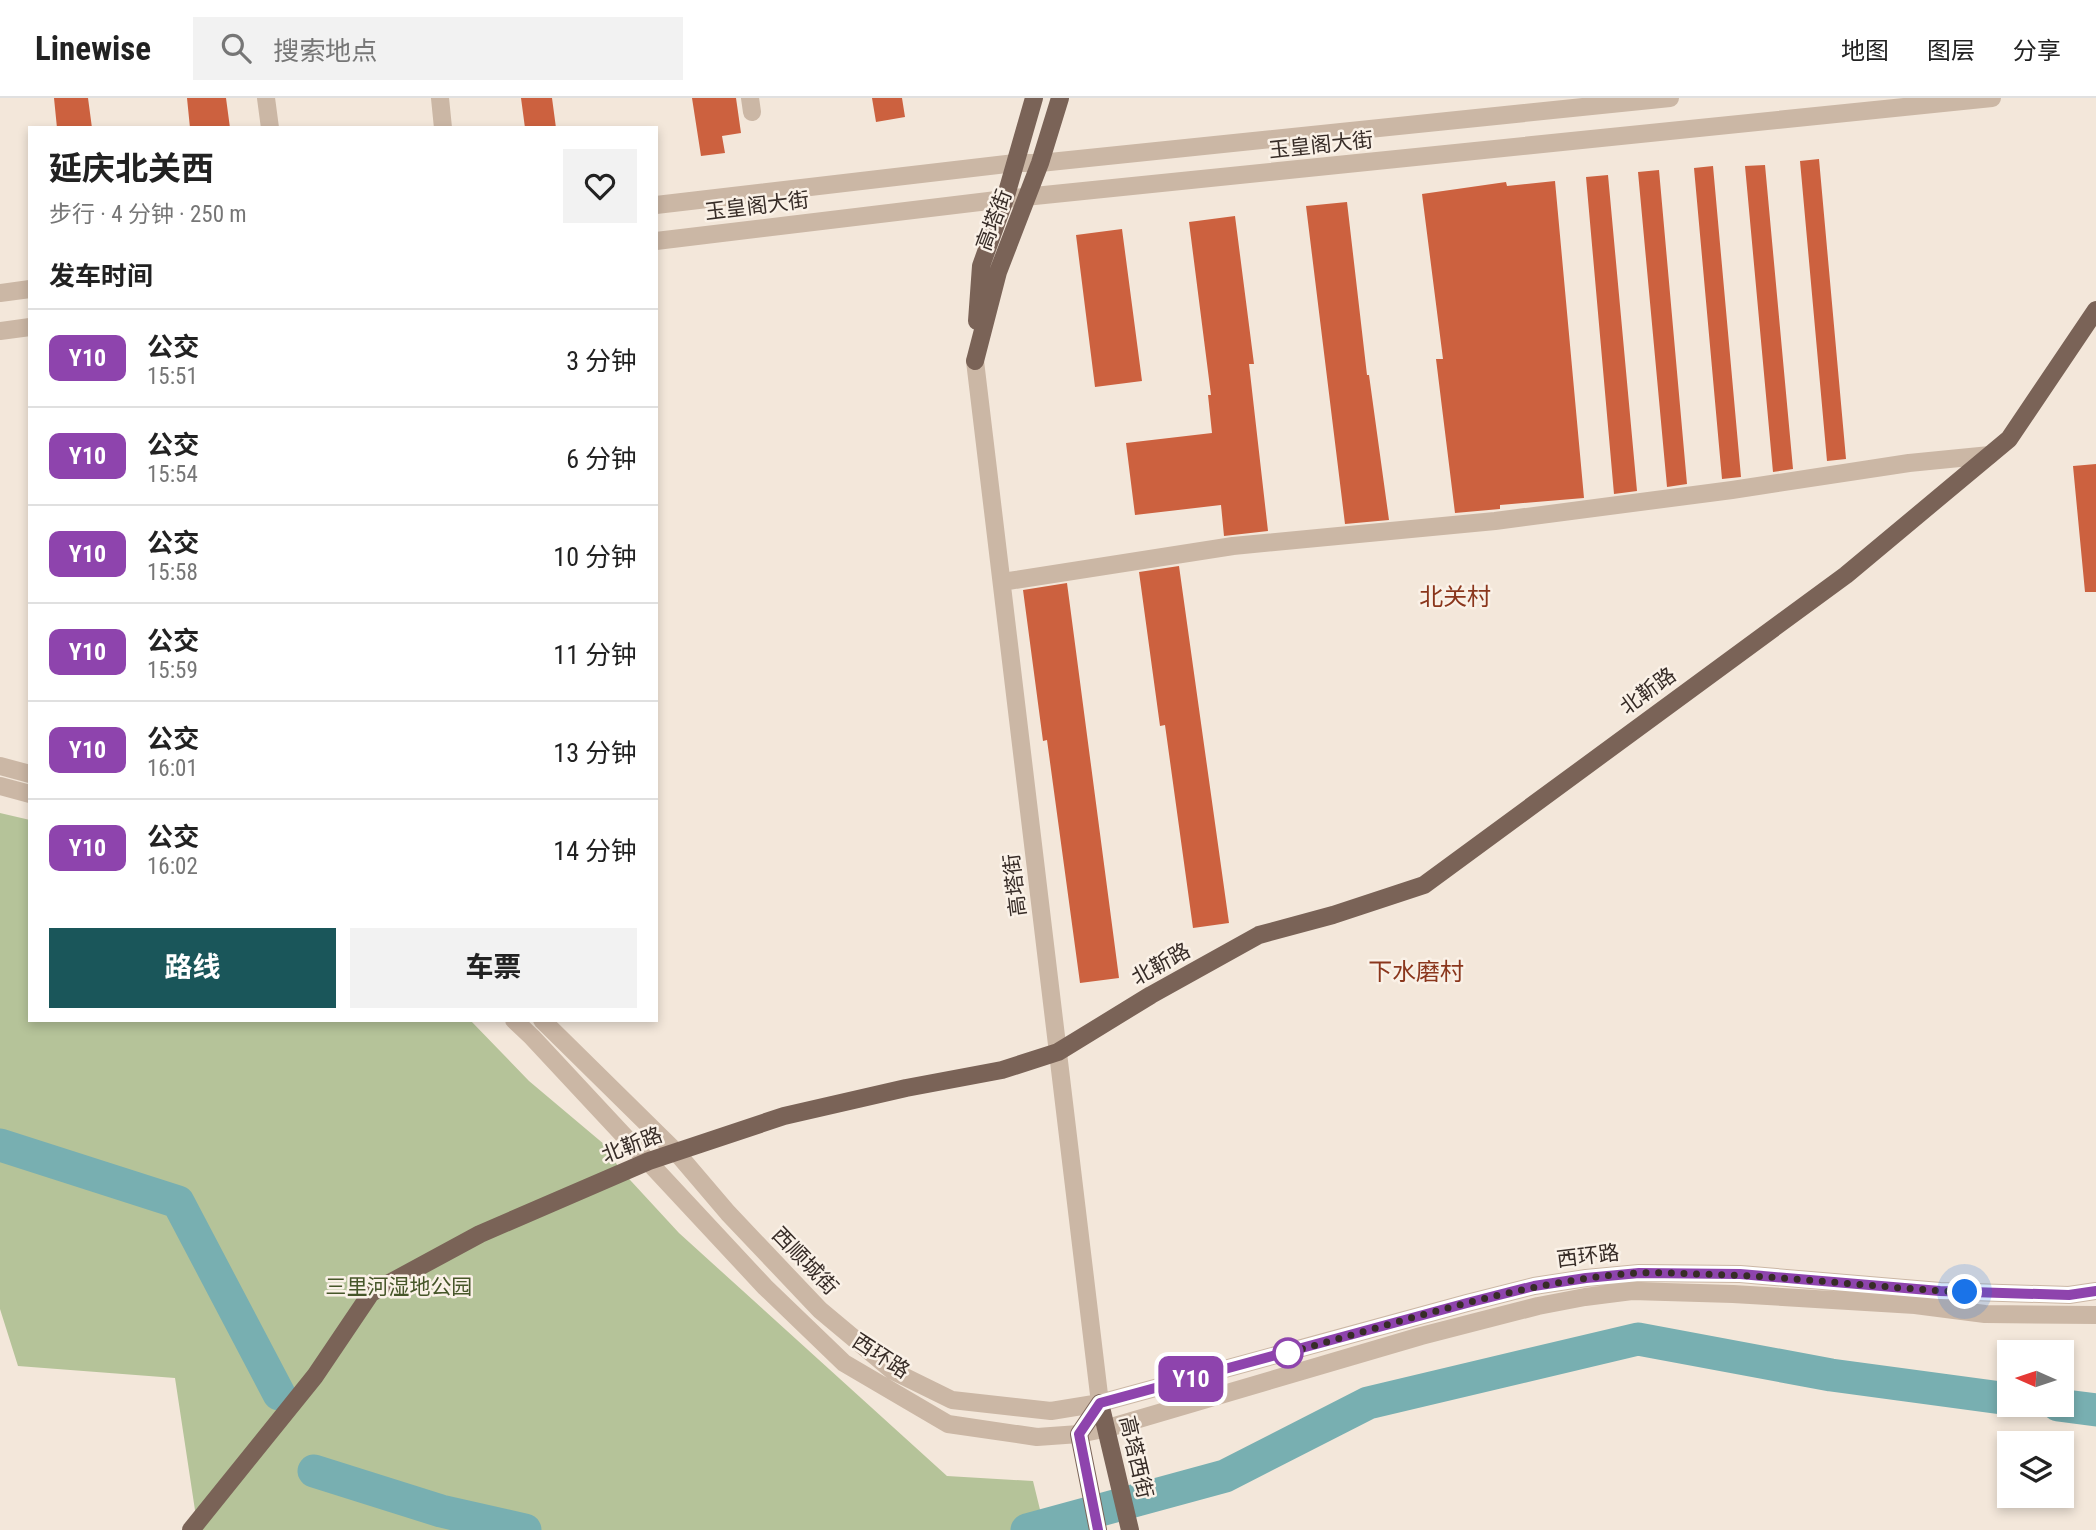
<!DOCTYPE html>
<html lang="zh">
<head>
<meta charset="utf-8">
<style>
	:root { --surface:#fff; --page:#f2f2f2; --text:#222; --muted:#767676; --line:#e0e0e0; --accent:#1a565a }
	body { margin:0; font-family:"Roboto Condensed","Noto Sans SC",sans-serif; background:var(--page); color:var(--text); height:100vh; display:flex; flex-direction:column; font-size:26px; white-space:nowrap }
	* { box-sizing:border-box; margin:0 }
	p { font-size:23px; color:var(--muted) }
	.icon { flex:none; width:38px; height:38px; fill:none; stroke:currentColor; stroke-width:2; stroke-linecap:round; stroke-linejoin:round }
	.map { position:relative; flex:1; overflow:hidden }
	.side { position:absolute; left:28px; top:28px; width:630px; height:896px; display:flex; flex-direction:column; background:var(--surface); border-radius:0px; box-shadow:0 4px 10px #0003 }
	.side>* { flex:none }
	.badge { padding:0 14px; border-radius:10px; font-size:24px; line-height:46px }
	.needle { width:46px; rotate:273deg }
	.tools { position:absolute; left:1997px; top:1242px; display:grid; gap:14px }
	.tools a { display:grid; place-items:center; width:77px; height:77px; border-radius:0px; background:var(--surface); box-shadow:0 4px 10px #0003; font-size:35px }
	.you { position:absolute; width:35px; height:35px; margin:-18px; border:5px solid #fff; border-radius:50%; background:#1a73e8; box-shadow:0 0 0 10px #1a73e833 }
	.map>.badge { position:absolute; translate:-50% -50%; box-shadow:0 0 0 4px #fff }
	h2 { padding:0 21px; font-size:26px; line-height:63px }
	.round { display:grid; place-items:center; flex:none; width:74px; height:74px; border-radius:0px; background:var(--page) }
	.head { display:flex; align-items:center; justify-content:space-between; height:119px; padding:0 21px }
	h1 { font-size:33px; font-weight:700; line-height:52px }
	.cta { display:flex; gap:14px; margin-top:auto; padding:14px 21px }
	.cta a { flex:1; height:80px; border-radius:0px; background:var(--accent); color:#fff; font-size:28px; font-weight:700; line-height:80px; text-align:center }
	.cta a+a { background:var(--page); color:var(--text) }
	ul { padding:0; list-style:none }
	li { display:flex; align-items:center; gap:21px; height:98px; padding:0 21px; border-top:2px solid var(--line) }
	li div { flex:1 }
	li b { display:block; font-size:26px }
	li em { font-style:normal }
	li .badge { min-width:77px; font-weight:700; text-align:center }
	header { display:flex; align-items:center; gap:42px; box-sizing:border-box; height:98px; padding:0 35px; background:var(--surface); border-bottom:2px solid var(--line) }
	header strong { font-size:33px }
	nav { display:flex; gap:38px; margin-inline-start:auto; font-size:24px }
	.search { width:490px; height:63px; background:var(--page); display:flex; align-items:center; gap:18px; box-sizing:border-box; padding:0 24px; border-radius:0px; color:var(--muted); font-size:26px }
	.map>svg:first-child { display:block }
</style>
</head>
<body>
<header>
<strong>Linewise</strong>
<div class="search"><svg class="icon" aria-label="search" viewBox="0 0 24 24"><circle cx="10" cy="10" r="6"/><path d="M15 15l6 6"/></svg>搜索地点</div>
<nav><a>地图</a><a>图层</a><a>分享</a></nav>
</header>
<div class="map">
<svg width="2096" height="1432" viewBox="0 0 2096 1432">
	<rect width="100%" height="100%" fill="#f3e7da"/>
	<path fill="#b5c399" d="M 0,715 L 30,722 L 30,922 L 470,922 L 529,983 L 605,1047 L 619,1070 L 679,1135 L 947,1378 L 1033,1383 L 1045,1432 L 198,1432 L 175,1280 L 18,1268 L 0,1211 Z"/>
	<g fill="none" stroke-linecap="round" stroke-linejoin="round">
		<path stroke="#78afb1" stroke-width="33" d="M 0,1047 L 178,1104 L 279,1296
			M 2058,1307 L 2096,1312
			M 314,1373 L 441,1413 L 525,1432
			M 1027,1432 L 1225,1378 L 1368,1305 L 1638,1241 L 1831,1277 L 2009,1301"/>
	</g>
	<path fill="#cc613f" d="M 54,0 L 88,0 L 92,30 L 57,30 Z
		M 187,0 L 226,0 L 230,30 L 190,30 Z
		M 521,0 L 552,0 L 556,30 L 525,30 Z
		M 692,0 L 736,0 L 741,35 L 722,38 L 725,55 L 701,58 Z
		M 872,0 L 902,0 L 905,19 L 876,24 Z
		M 1819,61 L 1846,361 L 1827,363 L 1800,63 Z
		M 1765,67 L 1793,371 L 1773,374 L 1745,68 Z
		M 1713,68 L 1741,379 L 1722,381 L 1694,70 Z
		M 1659,72 L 1687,386 L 1667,389 L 1638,74 Z
		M 1608,77 L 1637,393 L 1614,396 L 1586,79 Z
		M 1555,83 L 1584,400 L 1500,407 L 1500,411 L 1455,415 L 1436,261 L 1443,261 L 1422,96 L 1506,84 L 1507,88 Z
		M 1347,104 L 1367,277 L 1369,277 L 1389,422 L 1345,426 L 1306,108 Z
		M 1235,118 L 1254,266 L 1249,266 L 1268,433 L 1224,438 L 1221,407 L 1135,417 L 1126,345 L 1212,335 L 1208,297 L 1211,297 L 1189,124 Z
		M 1122,131 L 1142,283 L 1095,289 L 1076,137 Z
		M 2096,366 L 2096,494 L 2085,494 L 2073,368 Z
		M 1179,468 L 1229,825 L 1193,830 L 1165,627 L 1160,628 L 1139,474 Z
		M 1067,485 L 1119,880 L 1080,885 L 1047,642 L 1043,643 L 1023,492 Z"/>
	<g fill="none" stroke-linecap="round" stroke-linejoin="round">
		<path stroke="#cbb7a5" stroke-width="18" d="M 266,0 L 270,30
			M 440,0 L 443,30
			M 750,0 L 752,14
			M 656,107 L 1015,65 L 1040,65 L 1670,0
			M 656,143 L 1005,101 L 1992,0
			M 0,195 L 30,191
			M 0,233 L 30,229
			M 975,263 L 1100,1305
			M 1002,484 L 1233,448 L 1495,423 L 1732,392 L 1909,365 L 1990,357
			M 0,668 L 30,676
			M 0,688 L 30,696
			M 514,922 L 532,939 L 765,1189 L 844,1265 L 948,1326 L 1037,1339 L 1079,1336 L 1108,1330 L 1421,1238 L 1538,1208 L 1585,1199 L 1632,1193 L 1733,1196 L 1915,1207 L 1985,1216 L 2096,1217
			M 542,922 L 676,1054 L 728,1115 L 820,1212 L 893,1273 L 952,1302 L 1051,1313 L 1100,1305 L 1467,1205 L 1534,1188 L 1586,1180 L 1639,1175 L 1740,1176 L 1940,1193 L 2069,1197 L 2096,1193"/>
		<path stroke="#7a6357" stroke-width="18" d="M 977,223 L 981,168 L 1005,101 L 1034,0
			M 975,263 L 998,174 L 1040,65 L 1060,0
			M 1100,1305 L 1130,1432
			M 191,1432 L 315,1278 L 371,1195 L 480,1136 L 649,1063 L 784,1018 L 906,990 L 1002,972 L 1058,954 L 1151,897 L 1259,837 L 1333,817 L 1424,787 L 1846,477 L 2009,341 L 2096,212
			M 1098,1432 L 1079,1336 L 1100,1305"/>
	</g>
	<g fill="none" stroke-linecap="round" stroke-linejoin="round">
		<g stroke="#fff" stroke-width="16">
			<path id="line" d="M 1098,1432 L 1079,1336 L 1100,1305 L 1467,1205 L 1534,1188 L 1586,1180 L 1639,1175 L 1740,1176 L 1940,1193 L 2069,1197 L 2096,1193"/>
		</g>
		<use href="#line" stroke="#8e44ad" stroke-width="10"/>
		<path stroke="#372c27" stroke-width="7" stroke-dasharray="0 12.6" d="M 1288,1255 L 1283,1256 C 1400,1225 1515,1184 1636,1175 C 1655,1174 1675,1175 1694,1176 C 1785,1177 1875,1190 1965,1194"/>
	</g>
	<circle fill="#fff" stroke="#8e44ad" stroke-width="3.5" cx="1288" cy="1255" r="14"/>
	<g text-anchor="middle" stroke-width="5" stroke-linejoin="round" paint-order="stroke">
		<g font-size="21" fill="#372c27" stroke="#faf1e7">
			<text transform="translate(1321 47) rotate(-6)" y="7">玉皇阁大街</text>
			<text transform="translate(757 108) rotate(-7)" y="7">玉皇阁大街</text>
			<text transform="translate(994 122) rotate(-69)" y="7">高塔街</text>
			<text transform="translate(1648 593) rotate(-36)" y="7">北靳路</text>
			<text transform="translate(1015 787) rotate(-97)" y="7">高塔街</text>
			<text transform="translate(1161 866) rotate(-29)" y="7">北靳路</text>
			<text transform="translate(632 1047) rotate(-21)" y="7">北靳路</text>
			<text transform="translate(1588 1158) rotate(-7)" y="7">西环路</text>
			<text transform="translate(805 1163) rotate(46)" y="7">西顺城街</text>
			<text transform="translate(881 1258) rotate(33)" y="7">西环路</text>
			<text transform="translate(1136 1359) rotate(77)" y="7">高塔西街</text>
		</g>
		<g font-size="21" fill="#465629" stroke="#faf1e7">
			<text x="399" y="1196">三里河湿地公园</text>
		</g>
		<g font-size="24" fill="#8a361c" stroke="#faf1e7">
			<text x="1455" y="507">北关村</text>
			<text x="1416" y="882">下水磨村</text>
		</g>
	</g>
</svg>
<div class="tools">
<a><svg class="needle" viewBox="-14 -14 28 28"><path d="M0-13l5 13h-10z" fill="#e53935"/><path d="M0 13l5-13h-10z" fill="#767676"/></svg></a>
<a><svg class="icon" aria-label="layers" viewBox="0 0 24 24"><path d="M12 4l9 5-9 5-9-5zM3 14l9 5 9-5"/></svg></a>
</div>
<div class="you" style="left:1965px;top:1194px"></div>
<b class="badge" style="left:1191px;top:1281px;background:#8e44ad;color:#fff">Y10</b>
<section class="side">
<div class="head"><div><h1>延庆北关西</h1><p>步行 · 4 分钟 · 250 m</p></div><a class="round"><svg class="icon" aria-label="heart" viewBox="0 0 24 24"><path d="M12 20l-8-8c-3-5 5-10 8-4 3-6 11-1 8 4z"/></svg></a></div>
<h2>发车时间</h2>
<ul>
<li><span class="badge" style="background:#8e44ad;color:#fff">Y10</span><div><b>公交</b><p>15:51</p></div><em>3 分钟</em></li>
<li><span class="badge" style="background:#8e44ad;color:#fff">Y10</span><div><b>公交</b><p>15:54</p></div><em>6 分钟</em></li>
<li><span class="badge" style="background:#8e44ad;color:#fff">Y10</span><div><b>公交</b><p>15:58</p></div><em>10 分钟</em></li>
<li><span class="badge" style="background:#8e44ad;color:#fff">Y10</span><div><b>公交</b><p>15:59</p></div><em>11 分钟</em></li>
<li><span class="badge" style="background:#8e44ad;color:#fff">Y10</span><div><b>公交</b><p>16:01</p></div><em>13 分钟</em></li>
<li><span class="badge" style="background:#8e44ad;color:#fff">Y10</span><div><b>公交</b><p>16:02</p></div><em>14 分钟</em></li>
</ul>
<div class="cta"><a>路线</a><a>车票</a></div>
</section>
</div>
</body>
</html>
